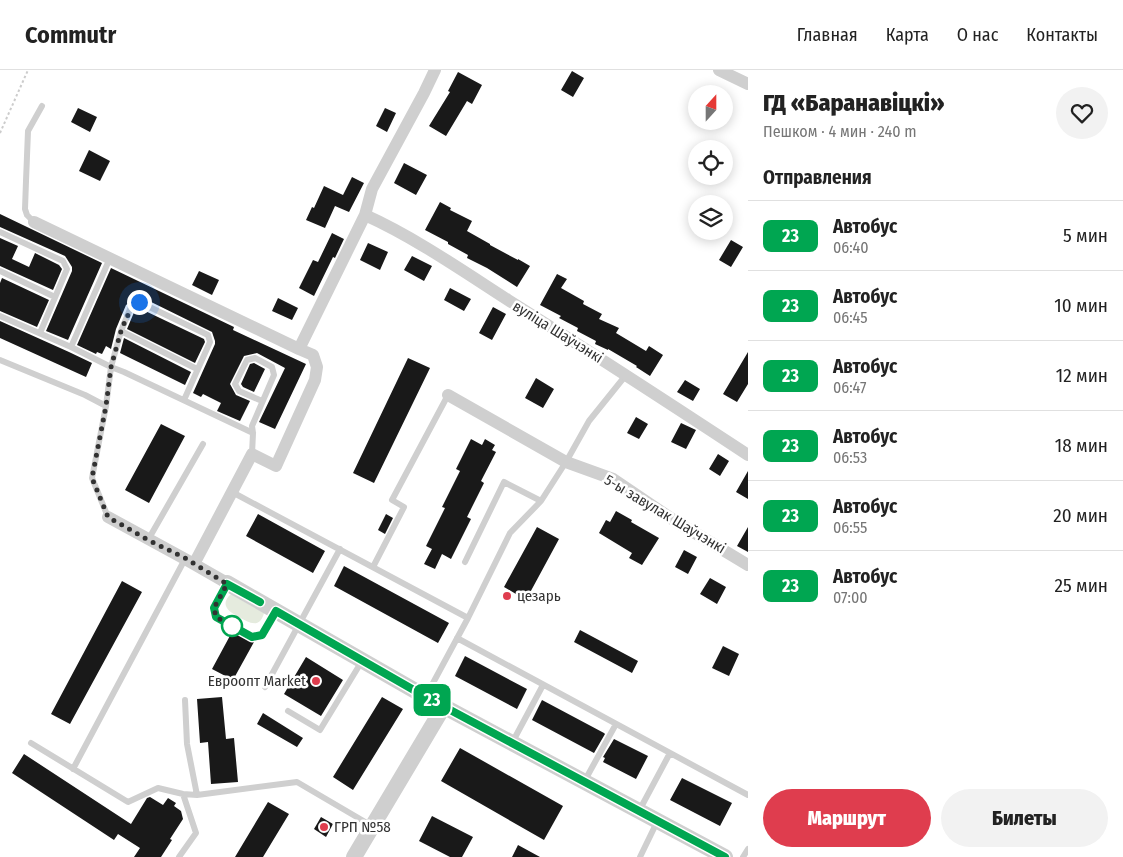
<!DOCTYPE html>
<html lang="ru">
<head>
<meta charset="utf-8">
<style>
	:root { --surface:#fff; --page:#f2f2f2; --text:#222; --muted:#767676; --line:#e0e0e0; --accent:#df3d4e }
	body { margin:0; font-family:"Fira Sans Condensed",sans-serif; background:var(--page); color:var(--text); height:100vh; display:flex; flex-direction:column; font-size:19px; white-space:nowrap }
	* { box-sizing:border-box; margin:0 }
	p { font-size:16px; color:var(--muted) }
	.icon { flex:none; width:28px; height:28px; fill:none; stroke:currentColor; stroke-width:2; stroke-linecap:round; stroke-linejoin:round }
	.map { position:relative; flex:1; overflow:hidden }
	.sheet { display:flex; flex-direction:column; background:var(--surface); width:375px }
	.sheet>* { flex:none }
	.badge { padding:0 10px; border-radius:8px; font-size:18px; line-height:32px }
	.needle { width:32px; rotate:21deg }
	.fabs { position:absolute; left:688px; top:15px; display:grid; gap:10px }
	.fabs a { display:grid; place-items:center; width:45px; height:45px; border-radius:50%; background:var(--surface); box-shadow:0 2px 12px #0003; font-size:25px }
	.you { position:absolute; width:25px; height:25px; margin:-12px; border:4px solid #fff; border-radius:50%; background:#1a73e8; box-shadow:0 0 0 8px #1a73e833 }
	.map>.badge { position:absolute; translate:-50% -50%; box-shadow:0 0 0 2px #fff }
	h2 { padding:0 15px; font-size:19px; line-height:45px }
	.round { display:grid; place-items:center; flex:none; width:52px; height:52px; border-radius:26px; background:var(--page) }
	.headline { display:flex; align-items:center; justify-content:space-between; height:85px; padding:0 15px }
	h1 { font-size:24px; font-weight:800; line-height:38px }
	.primary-button { display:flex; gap:10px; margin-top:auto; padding:10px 15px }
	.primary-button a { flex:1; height:58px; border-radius:30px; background:var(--accent); color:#fff; font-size:20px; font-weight:800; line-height:58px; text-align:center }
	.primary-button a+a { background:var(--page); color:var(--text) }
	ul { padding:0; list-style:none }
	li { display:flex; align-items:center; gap:15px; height:70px; padding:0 15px; border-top:1px solid var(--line) }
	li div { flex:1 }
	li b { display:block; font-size:19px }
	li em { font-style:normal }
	li .badge { min-width:55px; font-weight:700; text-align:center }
	header { display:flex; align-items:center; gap:30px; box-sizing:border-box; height:70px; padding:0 25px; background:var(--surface); border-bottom:1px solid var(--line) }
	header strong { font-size:24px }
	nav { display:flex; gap:28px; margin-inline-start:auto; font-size:18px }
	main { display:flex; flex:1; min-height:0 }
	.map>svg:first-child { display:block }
</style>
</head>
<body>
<header>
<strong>Commutr</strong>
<nav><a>Главная</a><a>Карта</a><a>О нас</a><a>Контакты</a></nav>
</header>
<main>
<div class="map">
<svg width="748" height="787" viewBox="0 0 748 787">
	<rect width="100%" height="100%" fill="#fff"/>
	<path fill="#e5ebde" d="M 231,524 L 264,543 C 260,559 249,553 239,547 C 229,542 219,535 231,524 Z"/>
	<path fill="#191919" d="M 572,1 L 584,8 L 573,27 L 561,20 Z
		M 458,2 L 482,15 L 472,34 L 467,31 L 446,66 L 429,56 L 450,22 L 448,21 Z
		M 78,38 L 97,47 L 90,62 L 71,52 Z
		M 385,38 L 396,43 L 387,62 L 376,56 Z
		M 89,80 L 110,91 L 100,111 L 79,101 Z
		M 404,93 L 427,105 L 416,125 L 394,113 Z
		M 352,107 L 364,113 L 349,142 L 335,136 L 325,158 L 306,150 L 312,137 L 314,138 L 324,116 L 343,125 Z
		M 440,132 L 451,138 L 450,140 L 472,151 L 467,161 L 490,174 L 490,175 L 518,190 L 518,189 L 530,196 L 517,217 L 487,198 L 467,188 L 468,185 L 448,174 L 448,172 L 425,160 Z
		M 0,144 L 102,193 L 68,270 L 46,261 L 72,201 L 72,197 L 67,189 L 65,186 L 0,157 Z
		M 332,163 L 344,169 L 335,188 L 333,187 L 314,226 L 299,218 L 313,190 L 318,192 Z
		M 0,168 L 18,176 L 12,189 L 29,197 L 35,183 L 59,195 L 62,199 L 53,220 L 0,196 Z
		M 731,170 L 743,177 L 731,197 L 719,190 Z
		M 368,173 L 388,182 L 380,200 L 360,190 Z
		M 412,186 L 432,196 L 424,211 L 404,200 Z
		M 111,198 L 234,257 L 233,260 L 306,294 L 275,359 L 259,352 L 285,298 L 257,283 L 244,286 L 230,314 L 236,325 L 250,331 L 240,351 L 217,341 L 221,333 L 203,324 L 201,327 L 193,323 L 215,274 L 215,271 L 212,262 L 141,227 L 136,228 L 126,235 L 116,259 L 111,279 L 106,276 L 102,284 L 97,282 L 96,284 L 77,275 Z
		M 199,201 L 219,210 L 212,225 L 192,215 Z
		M 557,204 L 567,209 L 561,218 L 584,231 L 583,234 L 602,244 L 599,249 L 619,258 L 616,263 L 646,281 L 649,276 L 663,285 L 650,306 L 636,297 L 637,296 L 608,279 L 608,280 L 595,274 L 596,271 L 577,261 L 578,258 L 559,248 L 561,246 L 540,235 Z
		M 2,208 L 49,230 L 37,257 L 0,241 L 0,213 Z
		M 450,218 L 471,229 L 464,241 L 444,230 Z
		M 278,228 L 298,238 L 292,250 L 272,241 Z
		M 493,237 L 506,244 L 492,270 L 479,263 Z
		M 139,238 L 204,269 L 205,272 L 195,293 L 127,259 L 135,240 Z
		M 0,251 L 69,282 L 92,293 L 86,307 L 0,268 Z
		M 124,268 L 191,302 L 185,315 L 120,283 Z
		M 748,282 L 748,314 L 737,332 L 723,324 Z
		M 408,288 L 430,298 L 374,413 L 353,403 Z
		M 254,293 L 265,299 L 254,322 L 243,317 L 241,314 L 250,294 Z
		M 536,308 L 554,319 L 543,338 L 525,328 Z
		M 685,310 L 700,319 L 693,331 L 677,322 Z
		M 636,347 L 648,354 L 639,369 L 627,363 Z
		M 681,353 L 696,360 L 686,379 L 671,372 Z
		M 161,354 L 185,366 L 149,433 L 125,420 Z
		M 471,369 L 482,375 L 485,369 L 495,375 L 492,380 L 496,382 L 481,411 L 484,413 L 467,447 L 471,449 L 451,489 L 442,484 L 435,499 L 424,494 L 432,479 L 426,476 L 445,438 L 442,437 L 460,401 L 456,399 Z
		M 718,384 L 729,391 L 720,406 L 709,399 Z
		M 748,401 L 748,429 L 736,422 Z
		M 616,441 L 632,450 L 631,452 L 659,468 L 642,495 L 629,488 L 632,483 L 599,463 L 606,450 L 610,452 Z
		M 258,444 L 325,481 L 313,503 L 246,466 Z
		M 386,444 L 393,448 L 385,464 L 378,460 Z
		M 537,457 L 559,469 L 526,530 L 504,517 Z
		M 748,457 L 748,482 L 737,476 Z
		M 684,480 L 697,487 L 688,504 L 675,497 Z
		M 344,496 L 449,553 L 438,573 L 334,516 Z
		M 710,508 L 726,517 L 717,534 L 700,524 Z
		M 122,511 L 142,522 L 70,654 L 51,644 Z
		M 580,560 L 638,591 L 632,603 L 574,572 Z
		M 232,562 L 250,571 L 254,572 L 233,610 L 212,599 Z
		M 723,576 L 739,584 L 729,606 L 712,598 Z
		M 465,586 L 527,619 L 517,639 L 455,606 Z
		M 306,587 L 343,610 L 321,646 L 284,624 Z
		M 222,627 L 226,669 L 234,668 L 238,712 L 211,714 L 208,672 L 200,673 L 197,629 Z
		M 382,627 L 403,639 L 353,720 L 333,707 Z
		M 542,630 L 604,663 L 605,664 L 594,683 L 532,650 Z
		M 263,643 L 303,668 L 297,677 L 257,654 Z
		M 614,669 L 648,686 L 636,709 L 603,692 L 605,688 L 603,687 Z
		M 460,678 L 563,736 L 544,770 L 441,711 Z
		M 24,684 L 131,754 L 147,728 L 150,727 L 163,735 L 168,728 L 176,733 L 174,736 L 181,741 L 183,749 L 170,769 L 172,770 L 161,787 L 134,787 L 140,778 L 118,764 L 114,770 L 12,703 Z
		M 682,708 L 732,733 L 720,756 L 670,730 Z
		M 268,732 L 289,744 L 263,787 L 235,787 Z
		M 432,746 L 473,767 L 462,787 L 450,787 L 419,771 Z
		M 321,747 L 333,754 L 326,767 L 314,759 Z
		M 518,775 L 540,787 L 512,787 Z"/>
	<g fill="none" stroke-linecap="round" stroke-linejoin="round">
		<path stroke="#ccc" stroke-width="2" stroke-dasharray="2.5 2.5" stroke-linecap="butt" d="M 0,63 L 28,0"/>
		<path stroke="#cfcfcf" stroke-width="6" d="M 34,152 L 27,145 L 25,139 L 26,111 L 28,61 L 42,36
			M 0,162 L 63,191 L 67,199 L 40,263
			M 0,201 L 55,227
			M 0,246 L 71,277
			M 121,261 L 197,299
			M 0,290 L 85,325 L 106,336
			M 184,330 L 210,272 L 208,265 L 139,232 L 131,237 L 121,261 L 111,297 L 124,302 L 253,363
			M 252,384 L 253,363 L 252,356 L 274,305 L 272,297 L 255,288 L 247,290 L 235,314 L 239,321 L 262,331
			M 232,422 L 468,548
			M 108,447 L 92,408 L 106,336 L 111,297 L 71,277 L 110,188
			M 148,470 L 203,374
			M 465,492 L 504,412 L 541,431
			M 373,497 L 404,437 L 392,430 L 448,325
			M 226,515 L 214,538 L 216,547 L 252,567 L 262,565 L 276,541
			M 457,568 L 748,725
			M 265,617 L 340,479
			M 426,626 L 468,548 L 510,463 L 541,431 L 566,392 L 589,351 L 626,305
			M 288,641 L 320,660 L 362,591
			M 31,673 L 128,732 L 158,718 L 183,724 L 197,725 L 187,674 L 185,630
			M 512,673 L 543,615
			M 73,699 L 185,489
			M 584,712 L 616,654
			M 197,725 L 297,712 L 372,756
			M 639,741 L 670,683
			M 179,787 L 196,763 L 183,724
			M 640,787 L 657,752
			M 743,787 L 748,779"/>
		<path stroke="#cfcfcf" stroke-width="12" d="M 719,0 L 748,14
			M 365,145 C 414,167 463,201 508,230 C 589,281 669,333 748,385
			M 34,152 L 299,279 L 365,145 L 372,119 L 424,23 L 435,0
			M 448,325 L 566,392 L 613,409 L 675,451 L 748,495
			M 108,447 L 185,489 L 227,513
			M 194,494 L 252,384 L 276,396 L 315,310 L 317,297 L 313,285 L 299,279"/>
		<path stroke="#cfcfcf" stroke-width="16" d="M 227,513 L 426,627 L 725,787
			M 354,787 L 444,636"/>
	</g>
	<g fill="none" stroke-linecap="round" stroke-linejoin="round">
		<g stroke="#fff" stroke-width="11">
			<path id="line" d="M 260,532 L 227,514 L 214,538 L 216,547 L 252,567 L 262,565 L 276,541 L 426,627 L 725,787"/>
		</g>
		<use href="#line" stroke="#00a651" stroke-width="8"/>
		<path stroke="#323232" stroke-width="5" stroke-dasharray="0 9" d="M 139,232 L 132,237 L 126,249 L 121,261 L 111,297 L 106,336 L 92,408 L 108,447 L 148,470 L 185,488 L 227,514 L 214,538 L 216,547 L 232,556"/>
	</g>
	<g fill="#df3d4e" stroke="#fff" stroke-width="2">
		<circle cx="507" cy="526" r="5"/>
		<circle cx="316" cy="611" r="5"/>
		<circle cx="324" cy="757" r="5"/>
	</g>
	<circle fill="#fff" stroke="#00a651" stroke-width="2.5" cx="232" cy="556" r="10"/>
	<g text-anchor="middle" stroke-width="5" stroke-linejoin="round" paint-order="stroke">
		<g font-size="15" fill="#323232" stroke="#fff">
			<text transform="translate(558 262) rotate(32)" y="5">вуліца Шаўчэнкі</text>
			<text transform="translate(665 444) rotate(31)" y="5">5-ы завулак Шаўчэнкі</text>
		</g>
		<g font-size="15" fill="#323232" stroke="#fff" text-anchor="start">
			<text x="517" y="531">цезарь</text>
			<text x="306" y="616" text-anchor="end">Евроопт Market</text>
			<text x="334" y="762">ГРП №58</text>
		</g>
	</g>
</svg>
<div class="fabs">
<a><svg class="needle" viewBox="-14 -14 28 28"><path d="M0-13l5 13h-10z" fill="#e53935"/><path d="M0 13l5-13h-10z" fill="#767676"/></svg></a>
<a><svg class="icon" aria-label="locate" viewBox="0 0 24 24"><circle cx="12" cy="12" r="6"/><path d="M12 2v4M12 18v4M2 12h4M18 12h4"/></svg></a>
<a><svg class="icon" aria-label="layers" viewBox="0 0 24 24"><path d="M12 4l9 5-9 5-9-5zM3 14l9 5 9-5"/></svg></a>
</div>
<div class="you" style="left:139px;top:232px"></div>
<b class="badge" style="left:432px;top:630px;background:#00a651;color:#fff">23</b>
</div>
<section class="sheet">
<div class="headline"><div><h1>ГД «Баранавіцкі»</h1><p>Пешком · 4 мин · 240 m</p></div><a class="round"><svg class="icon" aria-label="heart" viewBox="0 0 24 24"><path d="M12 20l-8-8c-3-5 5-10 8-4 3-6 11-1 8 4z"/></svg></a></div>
<h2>Отправления</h2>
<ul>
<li><span class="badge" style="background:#00a651;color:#fff">23</span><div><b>Автобус</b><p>06:40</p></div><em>5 мин</em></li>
<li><span class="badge" style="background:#00a651;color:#fff">23</span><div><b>Автобус</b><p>06:45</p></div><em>10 мин</em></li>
<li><span class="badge" style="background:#00a651;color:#fff">23</span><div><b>Автобус</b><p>06:47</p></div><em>12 мин</em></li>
<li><span class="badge" style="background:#00a651;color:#fff">23</span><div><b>Автобус</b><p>06:53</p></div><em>18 мин</em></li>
<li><span class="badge" style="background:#00a651;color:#fff">23</span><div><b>Автобус</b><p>06:55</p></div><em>20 мин</em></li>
<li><span class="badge" style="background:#00a651;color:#fff">23</span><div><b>Автобус</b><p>07:00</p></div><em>25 мин</em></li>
</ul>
<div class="primary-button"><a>Маршрут</a><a>Билеты</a></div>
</section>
</main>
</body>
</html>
